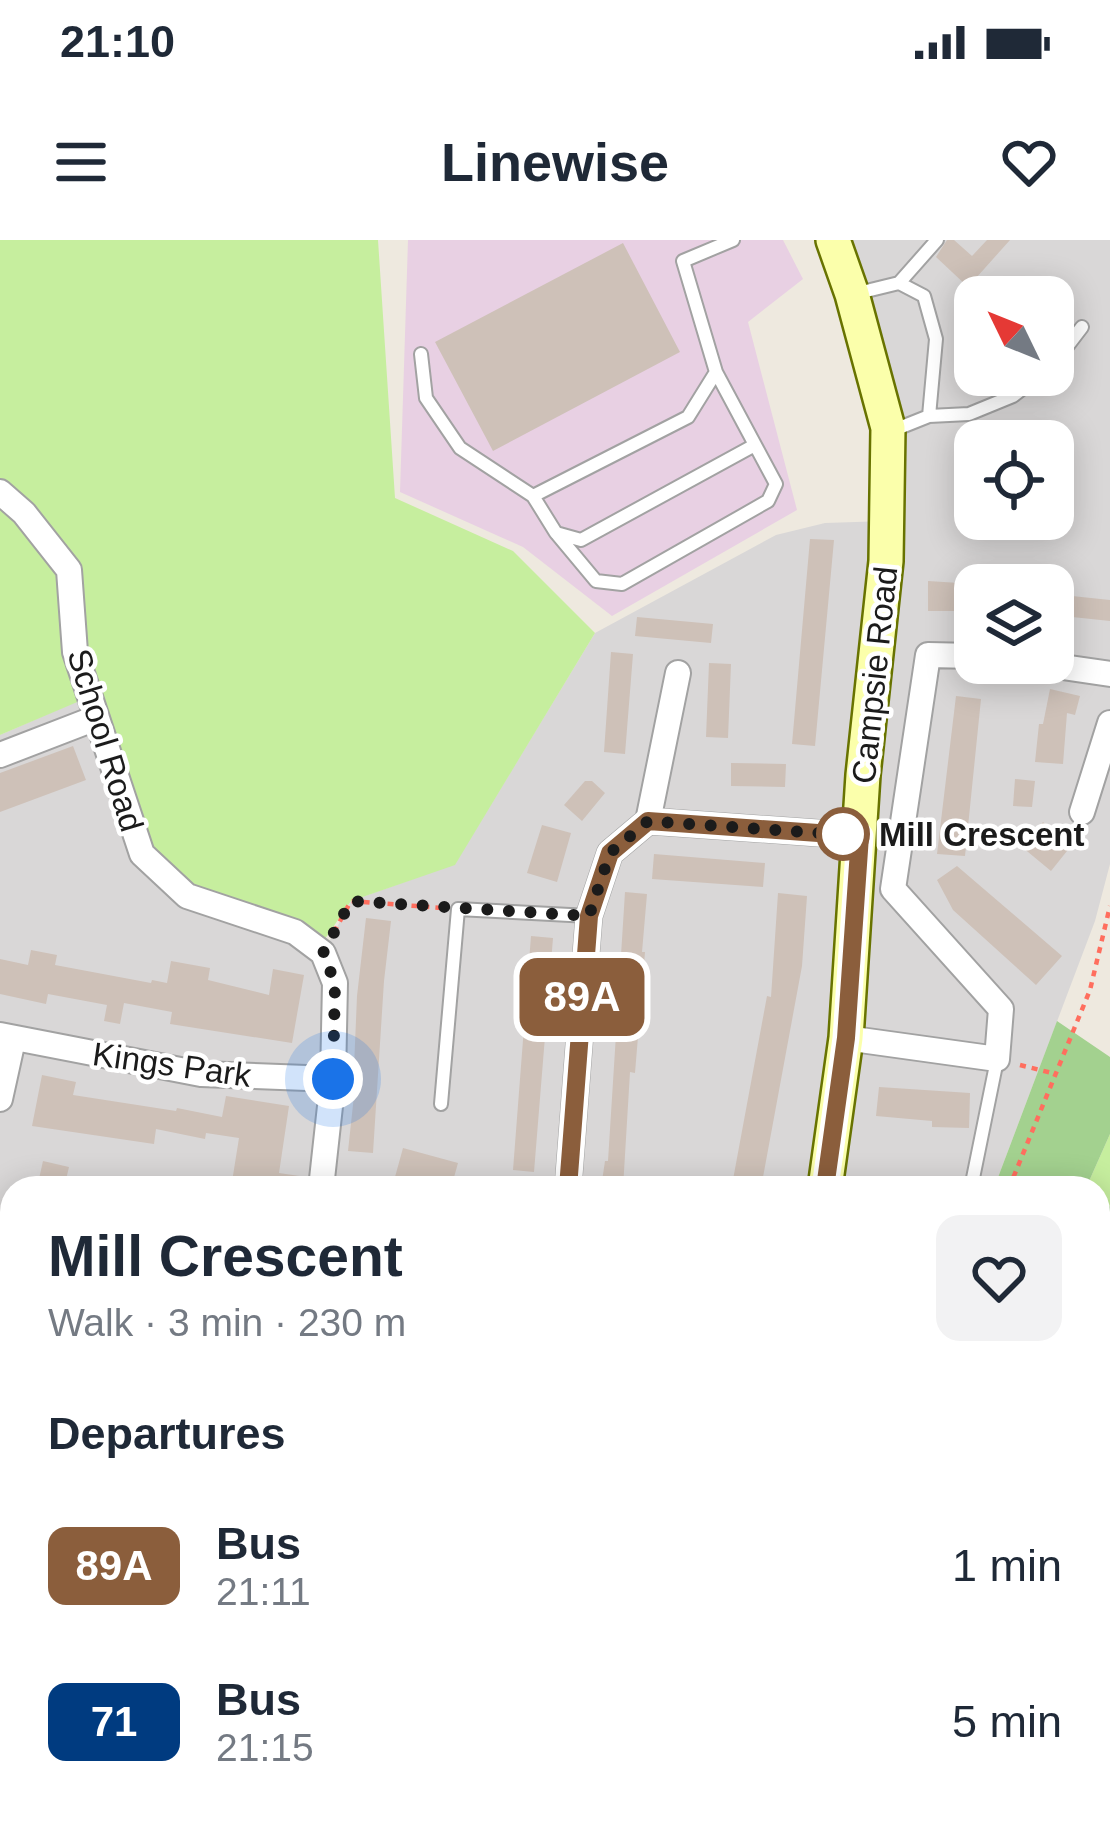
<!DOCTYPE html>
<html lang="en">
<head>
<meta charset="utf-8">
<style>
	:root { --surface:#fff; --page:#f2f2f3; --text:#1f2937; --muted:#747a83 }
	body { margin:0; font-family:Arial,sans-serif; background:var(--page); color:var(--text); height:100vh; display:flex; flex-direction:column; font-size:45px; white-space:nowrap }
	* { box-sizing:border-box; margin:0 }
	p { font-size:39px; color:var(--muted) }
	.icon { flex:none; width:66px; height:66px; fill:none; stroke:currentColor; stroke-width:2; stroke-linecap:round; stroke-linejoin:round }
	.map { position:relative; flex:1; overflow:hidden }
	.details { position:absolute; left:0px; top:936px; width:1110px; height:648px; display:flex; flex-direction:column; background:var(--surface); border-radius:36px 36px 0 0; box-shadow:0 6px 30px #0003 }
	.details>* { flex:none }
	.badge { padding:0 24px; border-radius:18px; font-size:42px; line-height:78px }
	.needle { width:78px; rotate:313deg }
	.buttons { position:absolute; left:954px; top:36px; display:grid; gap:24px }
	.buttons a { display:grid; place-items:center; width:120px; height:120px; border-radius:24px; background:var(--surface); box-shadow:0 6px 30px #0003; font-size:60px }
	.you { position:absolute; width:60px; height:60px; margin:-30px; border:9px solid #fff; border-radius:50%; background:#1a73e8; box-shadow:0 0 0 18px #1a73e833 }
	.map>.badge { position:absolute; translate:-50% -50%; box-shadow:0 0 0 6px #fff }
	h2 { padding:0 48px; font-size:45px; line-height:108px }
	.round { display:grid; place-items:center; flex:none; width:126px; height:126px; border-radius:24px; background:var(--page) }
	.overview { display:flex; align-items:center; justify-content:space-between; height:204px; padding:0 48px }
	h1 { font-size:57px; font-weight:800; line-height:90px }
	ul { padding:0; list-style:none }
	li { display:flex; align-items:center; gap:36px; height:156px; padding:0 48px }
	li div { flex:1 }
	li b { display:block; font-size:45px }
	li em { font-style:normal }
	li .badge { min-width:132px; font-weight:700; text-align:center }
	.status { display:flex; justify-content:space-between; align-items:center; height:84px; padding:0 60px; background:var(--surface); direction:ltr }
	.status svg { height:33px; fill:currentColor }
	header { display:flex; justify-content:space-between; align-items:center; height:156px; padding:0 48px; background:var(--surface); font-size:54px; font-weight:800 }
	.map>svg:first-child { display:block }
</style>
</head>
<body>
<div class="status"><b>21:10</b><svg viewBox="0 0 49 12"><path d="M0 12V9h3v3zM5 12V6h3v6zM10 12V3h3v9zM15 12V0h3v12zM26 1h20v11H26zM47 4h2v5h-2z"/></svg></div>
<header><svg class="icon" aria-label="menu" viewBox="0 0 24 24"><path d="M4 6h16M4 12h16M4 18h16"/></svg>Linewise<svg class="icon" aria-label="heart" viewBox="0 0 24 24"><path d="M12 20l-8-8c-3-5 5-10 8-4 3-6 11-1 8 4z"/></svg></header>
<div class="map">
<svg width="1110" height="1584" viewBox="0 0 1110 1584">
	<rect width="100%" height="100%" fill="#eee9df"/>
	<path fill="#d9d7d7" fill-rule="evenodd" d="M 833,0 L 1110,0 L 1110,624 L 1095,681 L 994,948 L 12,948 L 12,1572 L 796,1572 L 789,1584 L 0,1584 L 0,495 L 89,456 L 203,674 L 323,713 L 351,661 L 455,624 L 595,393 L 776,295 L 825,283 L 886,281 L 888,188 ZM 975,57 L 1053,57 L 1053,135 L 975,135 ZM 975,201 L 1053,201 L 1053,279 L 975,279 ZM 975,345 L 1053,345 L 1053,423 L 975,423 Z
		M 1110,1139 L 1110,1584 L 922,1584 L 926,1572 L 1098,1572 L 1098,1153 Z"/>
	<path fill="#e8d0e3" d="M 408,0 L 783,0 L 803,39 L 748,82 L 797,270 L 612,376 L 523,307 L 400,252 Z"/>
	<path fill="#c6ee9e" d="M 0,0 L 378,0 L 395,258 L 513,311 L 595,393 L 455,625 L 351,661 L 318,709 L 203,674 L 142,614 L 89,457 L 0,495 Z
		M 1110,894 L 1110,966 L 1098,975 L 1098,948 L 1086,948 Z"/>
	<path fill="#a3d18f" d="M 1057,781 L 1110,817 L 1110,894 L 1086,948 L 994,948 Z
		M 1110,966 L 1110,1147 L 1098,1158 L 1098,975 Z
		M 796,1572 L 926,1572 L 922,1584 L 789,1584 Z"/>
	<path fill="#b5feba" d="M 0,1190 L 12,1192 L 12,1415 L 0,1411 Z"/>
	<path fill="#cec1b8" d="M 947,0 L 954,0 L 972,16 L 987,0 L 1010,0 L 968,47 L 936,17 Z
		M 623,3 L 680,112 L 493,211 L 435,102 Z
		M 1053,219 L 1071,222 L 1063,271 L 1053,270 Z
		M 810,299 L 834,300 L 815,506 L 792,504 Z
		M 928,341 L 975,344 L 975,371 L 928,371 Z
		M 1053,354 L 1110,360 L 1110,381 L 1053,375 Z
		M 637,377 L 713,384 L 711,403 L 635,396 Z
		M 611,412 L 633,414 L 625,514 L 604,512 Z
		M 709,423 L 731,424 L 728,498 L 706,497 Z
		M 1050,449 L 1080,456 L 1075,475 L 1067,473 L 1063,524 L 1035,522 L 1039,484 L 1043,484 Z
		M 956,456 L 981,459 L 965,616 L 937,614 Z
		M 73,506 L 86,540 L 0,572 L 0,533 Z
		M 731,523 L 786,524 L 785,547 L 731,546 Z
		M 1015,539 L 1035,541 L 1032,567 L 1013,566 Z
		M 585,541 L 592,541 L 605,553 L 582,581 L 564,565 Z
		M 1043,582 L 1071,606 L 1051,631 L 1022,607 Z
		M 542,585 L 571,593 L 557,642 L 527,633 Z
		M 654,614 L 765,623 L 763,647 L 652,639 Z
		M 957,626 L 1062,716 L 1036,745 L 953,670 L 937,640 Z
		M 625,652 L 647,654 L 642,712 L 645,712 L 635,833 L 630,832 L 623,948 L 601,948 L 605,921 L 608,921 Z
		M 778,653 L 807,656 L 802,726 L 761,948 L 752,948 L 732,945 L 767,756 L 771,757 Z
		M 366,678 L 391,681 L 384,741 L 373,913 L 348,911 L 357,828 L 354,828 L 357,756 Z
		M 531,696 L 553,698 L 534,932 L 513,930 Z
		M 31,710 L 57,715 L 55,725 L 151,743 L 152,740 L 167,743 L 171,721 L 210,728 L 208,740 L 269,755 L 273,729 L 304,735 L 292,803 L 170,784 L 172,772 L 124,763 L 120,784 L 104,781 L 107,765 L 48,754 L 46,764 L 0,754 L 0,719 L 28,725 Z
		M 42,835 L 76,842 L 73,855 L 176,871 L 177,868 L 222,877 L 226,856 L 289,866 L 279,933 L 306,937 L 305,948 L 231,948 L 239,898 L 206,893 L 205,899 L 156,889 L 154,904 L 32,886 Z
		M 879,847 L 970,853 L 969,888 L 932,887 L 932,881 L 876,876 Z
		M 403,908 L 458,923 L 451,948 L 395,937 Z
		M 43,921 L 69,927 L 64,948 L 37,948 Z"/>
	<g fill="none" stroke-linecap="round" stroke-linejoin="round">
		<g stroke="#a2a2a2" stroke-width="16">
			<path id="service" d="M 899,43 L 937,0
				M 854,54 L 899,43 L 924,56 L 936,99 L 929,176
				M 421,114 L 426,158 L 460,208 L 533,256 L 688,177 L 716,132 L 683,21 L 733,0
				M 1053,125 L 1082,87
				M 894,190 L 929,176 L 969,174 L 1013,156 L 1040,135
				M 533,256 L 556,293 L 581,300 L 753,206
				M 556,293 L 596,341 L 622,344 L 768,261 L 776,244 L 716,132
				M 441,864 L 458,669 L 589,676
				M 971,948 L 997,820
				M 1098,1056 L 1110,1056
				M 710,1584 L 718,1572"/>
		</g>
		<g stroke="#a2a2a2" stroke-width="28">
			<path id="minor" d="M 0,252 L 24,273 L 69,330 L 75,412 L 142,614 L 187,656 L 295,692 L 323,713 L 335,743 L 333,839 L 321,948
				M 1035,423 L 1110,434
				M 0,515 L 96,478
				M 1082,572 L 1110,483
				M 648,581 L 678,433
				M 0,795 L 201,834 L 333,839
				M 846,798 L 997,819 L 1001,769 L 893,649 L 928,415 L 975,416
				M 0,859 L 13,800
				M 568,948 L 589,676 L 610,613 L 648,581 L 860,596
				M 0,1435 L 12,1438
				M 1098,1553 L 1110,1572
				M 371,1572 L 392,1584
				M 338,1584 L 340,1572"/>
		</g>
		<g stroke="#687300" stroke-width="38">
			<path id="secondary" d="M 825,948 L 846,798 L 863,535 L 886,321 L 888,188 L 852,54 L 833,0
				M 561,1584 L 566,1572"/>
		</g>
		<path stroke="#ff6e5e" stroke-width="4.5" stroke-dasharray="6 6" stroke-linecap="butt" d="M 334,692 L 351,661 L 442,668
			M 1020,825 L 1056,834
			M 1009,948 L 1090,750 L 1110,666
			M 1098,993 L 1110,983
			M 1098,1511 L 1110,1528
			M 818,1584 L 824,1572"/>
		<use href="#service" stroke="#fff" stroke-width="12"/>
		<use href="#minor" stroke="#fff" stroke-width="24"/>
		<use href="#secondary" stroke="#fbffab" stroke-width="33"/>
	</g>
	<g fill="none" stroke-linecap="round" stroke-linejoin="round">
		<g stroke="#fff" stroke-width="27">
			<path id="line" d="M 568,948 L 589,676 L 610,613 L 648,581 L 860,596 L 846,798 L 825,948"/>
		</g>
		<use href="#line" stroke="#8b5e3c" stroke-width="18"/>
		<path stroke="#1b1b1b" stroke-width="12" stroke-dasharray="0 21.6" d="M 333,839 L 335,743 L 323,713 L 351,661 L 589,676 L 610,613 L 648,581 L 860,596 L 843,594"/>
	</g>
	<circle fill="#fff" stroke="#8b5e3c" stroke-width="6" cx="843" cy="594" r="24"/>
	<g text-anchor="middle" stroke-width="9" stroke-linejoin="round" paint-order="stroke">
		<g font-size="33" fill="#1b1b1b" stroke="#fff">
			<text transform="translate(874 435) rotate(-84)" y="12">Campsie Road</text>
			<text transform="translate(106 500) rotate(73)" y="12">School Road</text>
			<text transform="translate(172 824) rotate(8)" y="12">Kings Park</text>
		</g>
		<g font-size="33" font-weight="bold" fill="#1b1b1b" stroke="#fff" text-anchor="start">
			<text x="879" y="606">Mill Crescent</text>
		</g>
	</g>
</svg>
<div class="buttons">
<a><svg class="needle" viewBox="-14 -14 28 28"><path d="M0-13l5 13h-10z" fill="#e53935"/><path d="M0 13l5-13h-10z" fill="#747a83"/></svg></a>
<a><svg class="icon" aria-label="locate" viewBox="0 0 24 24"><circle cx="12" cy="12" r="6"/><path d="M12 2v4M12 18v4M2 12h4M18 12h4"/></svg></a>
<a><svg class="icon" aria-label="layers" viewBox="0 0 24 24"><path d="M12 4l9 5-9 5-9-5zM3 14l9 5 9-5"/></svg></a>
</div>
<div class="you" style="left:333px;top:839px"></div>
<b class="badge" style="left:582px;top:757px;background:#8b5e3c;color:#fff">89A</b>
<section class="details">
<div class="overview"><div><h1>Mill Crescent</h1><p>Walk · 3 min · 230 m</p></div><a class="round"><svg class="icon" aria-label="heart" viewBox="0 0 24 24"><path d="M12 20l-8-8c-3-5 5-10 8-4 3-6 11-1 8 4z"/></svg></a></div>
<h2>Departures</h2>
<ul>
<li><span class="badge" style="background:#8b5e3c;color:#fff">89A</span><div><b>Bus</b><p>21:11</p></div><em>1 min</em></li>
<li><span class="badge" style="background:#003b80;color:#fff">71</span><div><b>Bus</b><p>21:15</p></div><em>5 min</em></li>
</ul>
</section>
</div>
</body>
</html>
